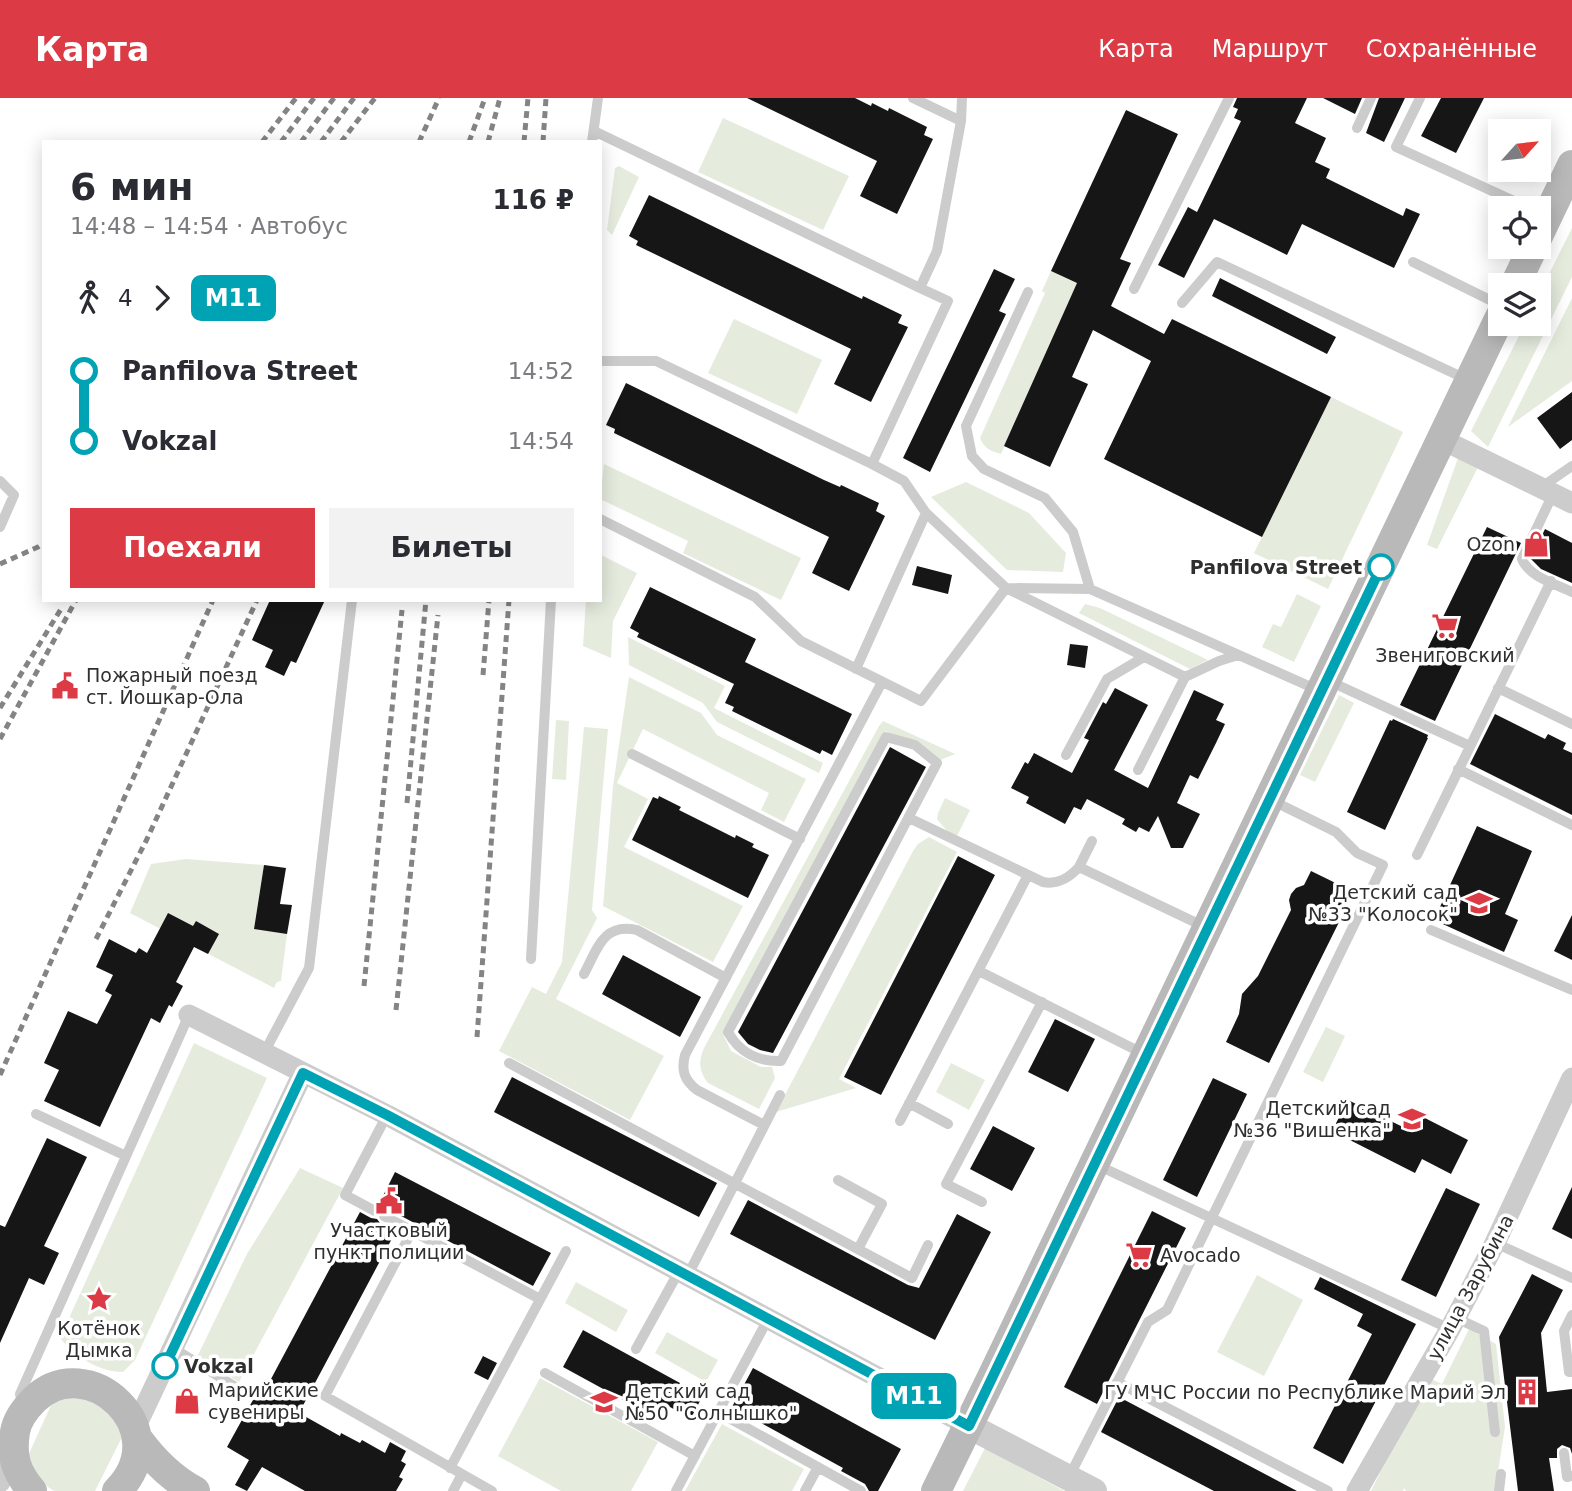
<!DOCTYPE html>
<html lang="ru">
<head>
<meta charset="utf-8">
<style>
	:root { --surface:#fff; --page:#f2f2f3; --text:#2b2b33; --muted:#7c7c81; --accent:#dc3b45 }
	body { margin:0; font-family:"DejaVu Sans",sans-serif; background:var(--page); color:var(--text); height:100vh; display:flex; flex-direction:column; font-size:26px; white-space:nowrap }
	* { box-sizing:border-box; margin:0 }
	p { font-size:23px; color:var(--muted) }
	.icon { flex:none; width:38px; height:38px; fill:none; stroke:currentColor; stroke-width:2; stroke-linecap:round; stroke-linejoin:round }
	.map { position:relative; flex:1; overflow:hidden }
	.panel { position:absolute; left:42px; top:42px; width:560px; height:462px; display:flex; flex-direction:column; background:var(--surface); border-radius:0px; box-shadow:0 4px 18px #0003 }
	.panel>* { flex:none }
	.badge { padding:0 14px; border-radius:10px; font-size:24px; line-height:46px }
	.needle { width:46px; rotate:63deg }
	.fabs { position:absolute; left:1488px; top:21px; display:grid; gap:14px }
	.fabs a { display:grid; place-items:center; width:63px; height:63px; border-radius:0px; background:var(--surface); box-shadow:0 4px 18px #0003; font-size:35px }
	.map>.badge { position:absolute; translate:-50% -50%; box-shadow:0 0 0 4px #fff }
	.legs { display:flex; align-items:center; gap:10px; height:77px; padding:0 28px; font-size:23px }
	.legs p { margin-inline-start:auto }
	.overview { display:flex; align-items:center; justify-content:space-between; height:119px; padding:0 28px }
	h1 { font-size:38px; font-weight:800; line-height:52px }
	.primary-button { display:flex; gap:14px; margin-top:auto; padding:14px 28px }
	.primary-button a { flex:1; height:80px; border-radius:0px; background:var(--accent); color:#fff; font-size:28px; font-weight:800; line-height:80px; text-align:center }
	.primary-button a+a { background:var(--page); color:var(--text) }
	ul { padding:0 28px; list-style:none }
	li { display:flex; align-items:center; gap:24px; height:70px; font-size:26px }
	li i { display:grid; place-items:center; width:10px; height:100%; margin:0 9px; background:currentColor }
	li i::after { content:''; width:18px; height:18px; margin:-9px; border:5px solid; border-radius:50%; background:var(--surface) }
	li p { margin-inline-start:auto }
	li:first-child i { background:linear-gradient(#0000 50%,currentColor 0) }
	li:last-child i { background:linear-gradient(currentColor 50%,#0000 0) }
	header { display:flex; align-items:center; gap:42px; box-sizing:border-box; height:98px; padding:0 35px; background:var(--accent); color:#fff }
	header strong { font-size:33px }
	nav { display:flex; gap:38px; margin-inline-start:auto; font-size:24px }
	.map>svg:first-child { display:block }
</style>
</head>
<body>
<header>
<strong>Карта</strong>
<nav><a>Карта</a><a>Маршрут</a><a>Сохранённые</a></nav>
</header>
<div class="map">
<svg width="1572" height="1393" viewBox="0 0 1572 1393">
	<rect width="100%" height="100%" fill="#fff"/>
	<path fill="#e5ecde" d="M 723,20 L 849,78 L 823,132 L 698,74 Z
		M 619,68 L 639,79 L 612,137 L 607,132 L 615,70 Z
		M 1572,130 L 1572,179 L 1488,349 L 1471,333 L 1525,226 L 1538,226 L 1538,198 Z
		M 1051,173 L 1113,202 L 1098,221 L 1067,208 L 1001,356 C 990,353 984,350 980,340 L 1045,195 L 1042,193 Z
		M 1572,200 L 1572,283 L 1508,329 Z
		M 734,221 L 822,262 L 797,316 L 708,275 Z
		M 1331,299 L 1403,334 L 1328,491 L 1254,455 Z
		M 1458,360 L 1478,369 L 1437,451 L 1427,447 Z
		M 604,366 L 801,460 L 781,502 L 683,455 L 688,443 L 600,401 Z
		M 966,384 L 1029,415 L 1066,455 L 1063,474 L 1007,472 L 931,399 Z
		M 601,457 L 637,475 L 613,523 L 611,560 L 583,548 L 586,502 L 600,502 Z
		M 1297,496 L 1321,508 L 1294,564 L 1262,549 L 1273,526 L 1281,529 Z
		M 1085,506 L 1100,510 L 1208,562 L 1190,571 L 1079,515 Z
		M 628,539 L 725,588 L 714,610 L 823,665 L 819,675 L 717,624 L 703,605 L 629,567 Z
		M 629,579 L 701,615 L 717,637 L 806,681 L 784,724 L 761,712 L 769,695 L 643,631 L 617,685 L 648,701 L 624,749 L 743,808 L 713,864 L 603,808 L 613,688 Z
		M 1339,597 L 1354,605 L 1315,684 L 1300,677 Z
		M 556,622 L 569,623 L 566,682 L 552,681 Z
		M 883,623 L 955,656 L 938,663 C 930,647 912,646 897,639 C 893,637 890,635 886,633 L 724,938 L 731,953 L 761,969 L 772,969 L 775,980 L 759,1011 L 708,985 C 699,973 698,964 704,950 L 879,628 Z
		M 584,629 L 608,631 L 592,812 L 597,820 L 556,901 L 664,958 L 630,1022 L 499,953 L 532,889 L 546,896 L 562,864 Z
		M 945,700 L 970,712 L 957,738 L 947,733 L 937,721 L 938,715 Z
		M 929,739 L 957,754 L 839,981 L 856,990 L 776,1014 L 913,753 L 918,746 Z
		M 186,761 L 264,767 L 254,830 L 287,836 L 281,883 L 277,884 L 274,890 L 130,815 L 151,766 Z
		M 1326,929 L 1345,938 L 1323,984 L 1303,974 Z
		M 194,945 L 267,980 L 135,1262 L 123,1274 C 99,1274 74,1258 60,1240 Z
		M 951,965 L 985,982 L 969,1012 L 936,994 Z
		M 300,1070 L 343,1090 L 239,1284 L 197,1259 L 247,1156 Z
		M 1257,1177 L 1303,1202 L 1264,1278 L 1217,1254 Z
		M 576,1184 L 628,1212 L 616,1234 L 565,1205 Z
		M 1469,1231 L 1496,1246 L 1505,1329 L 1495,1393 L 1406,1393 L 1404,1390 L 1403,1393 L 1371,1393 L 1427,1279 L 1442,1286 Z
		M 667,1234 L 718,1262 L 706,1284 L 655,1255 Z
		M 540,1280 L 658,1344 L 631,1393 L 561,1393 L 498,1358 Z
		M 69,1300 C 87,1300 105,1307 116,1322 C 119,1327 120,1334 122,1339 L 95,1393 L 54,1393 C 41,1386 35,1373 27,1360 L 52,1305 Z
		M 722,1326 L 804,1371 L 792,1393 L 685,1393 Z
		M 985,1350 L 1064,1393 L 963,1393 Z"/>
	<path fill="#161616" d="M 747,0 L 855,0 L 871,8 L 872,5 L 888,13 L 889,10 L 927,29 L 924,37 L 933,41 L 897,116 L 860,98 L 877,63 Z
		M 1237,0 L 1307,0 L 1295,25 L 1326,40 L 1315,64 L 1330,71 L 1326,80 L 1403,118 L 1406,110 L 1420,116 L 1394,170 L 1302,126 L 1287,157 L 1214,121 L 1184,180 L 1158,167 L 1188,109 L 1197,114 L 1241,23 L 1234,20 L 1238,11 L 1233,9 Z
		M 1323,0 L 1362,0 L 1355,16 Z
		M 1379,0 L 1405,0 L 1384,44 L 1366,35 Z
		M 1441,0 L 1484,0 L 1456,55 L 1421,38 Z
		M 1126,12 L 1178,36 L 1120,161 L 1131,165 L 1111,208 L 1164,236 L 1172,221 L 1331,299 L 1262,439 L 1104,361 L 1151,263 L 1093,232 L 1072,279 L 1088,286 L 1050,369 L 1004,348 L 1077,185 L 1051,173 Z
		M 649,97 L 862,201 L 863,198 L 902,217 L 898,225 L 908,229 L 871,304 L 834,286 L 851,251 L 636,147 L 638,143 L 629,138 Z
		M 994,171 L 1015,181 L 999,213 L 1006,216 L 930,374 L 903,360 Z
		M 1220,180 L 1336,239 L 1327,256 L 1212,198 Z
		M 626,285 L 824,382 L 840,389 L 841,387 L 879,405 L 876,413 L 885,418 L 849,493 L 812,475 L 829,439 L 614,335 L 615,331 L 606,327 Z
		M 1572,294 L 1572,342 L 1560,351 L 1537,320 Z
		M 1487,429 L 1521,445 L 1435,623 L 1400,607 Z
		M 1545,431 L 1572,445 L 1572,485 L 1541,471 L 1531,461 Z
		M 917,468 L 952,477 L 948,496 L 912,487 Z
		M 650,489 L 756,541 L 745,564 L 852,616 L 832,657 L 822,652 L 820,656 L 732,613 L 734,609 L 725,605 L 734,586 L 637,539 L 639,535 L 630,530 Z
		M 270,502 L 325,502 L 296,565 L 291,563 L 284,578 L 265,569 L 273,552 L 252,542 Z
		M 1070,546 L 1088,548 L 1085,570 L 1067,567 Z
		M 1115,590 L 1148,607 L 1114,672 L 1148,690 L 1194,592 L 1224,606 L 1216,622 L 1225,626 L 1216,645 L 1198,681 L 1190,677 L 1177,705 L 1200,716 L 1183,750 L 1171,750 L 1158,718 L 1149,734 L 1139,729 L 1136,734 L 1122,726 L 1125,721 L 1087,701 L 1081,712 L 1074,709 L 1065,726 L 1026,705 L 1029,699 L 1011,690 L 1025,664 L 1028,666 L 1034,655 L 1072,675 L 1089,642 L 1084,640 L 1103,604 L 1106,606 Z
		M 1495,616 L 1545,641 L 1548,636 L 1566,645 L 1563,651 L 1572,655 L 1572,717 L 1470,666 Z
		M 1393,621 L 1428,637 L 1427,640 L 1428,640 L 1385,732 L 1347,714 L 1390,622 L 1392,623 Z
		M 890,649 L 926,669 L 773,955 L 760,952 L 748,946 L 738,934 Z
		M 659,698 L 681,709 L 679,712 L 735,740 L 736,737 L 754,746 L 752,749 L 769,757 L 748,800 L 632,742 L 653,699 L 658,701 Z
		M 1477,728 L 1532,753 L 1505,816 L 1518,822 L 1504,854 L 1434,822 Z
		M 958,758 L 995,777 L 881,997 L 844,979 Z
		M 264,767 L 286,770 L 280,806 L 292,807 L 287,836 L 254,831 Z
		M 1311,773 L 1354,794 L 1269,965 L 1226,944 L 1239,916 L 1242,896 L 1258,878 L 1291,812 L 1289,802 L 1291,796 L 1296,790 L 1304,787 Z
		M 168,815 L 193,828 L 196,823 L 219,836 L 208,856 L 194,849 L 176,884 L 183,888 L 172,909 L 169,907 L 160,925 L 151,920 L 100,1029 L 44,1003 L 59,972 L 44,965 L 68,913 L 97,926 L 112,897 L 105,893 L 113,877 L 96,869 L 109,841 L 136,855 L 139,850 L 147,855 Z
		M 1572,817 L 1572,862 L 1554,853 Z
		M 623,857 L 701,899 L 680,939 L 602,896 Z
		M 1055,921 L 1095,941 L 1068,994 L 1028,974 Z
		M 512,979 L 717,1085 L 699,1119 L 494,1014 Z
		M 1213,980 L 1247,996 L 1197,1099 L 1163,1082 Z
		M 1348,1002 L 1411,1033 L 1419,1017 L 1468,1042 L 1451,1076 L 1422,1061 L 1415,1075 L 1332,1033 Z
		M 993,1028 L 1035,1050 L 1012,1093 L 970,1071 Z
		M 47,1040 L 87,1059 L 44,1148 L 59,1155 L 44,1187 L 29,1180 L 0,1245 L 0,1127 L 5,1129 Z
		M 395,1074 L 551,1155 L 533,1188 L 388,1111 L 382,1110 L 379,1106 Z
		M 1572,1089 L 1572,1141 L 1552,1131 Z
		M 1446,1090 L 1480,1106 L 1436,1199 L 1401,1182 Z
		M 748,1102 L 908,1187 L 919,1190 L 957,1116 L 991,1134 L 935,1242 L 730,1136 Z
		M 1152,1113 L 1186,1130 L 1097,1306 L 1064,1289 Z
		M 360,1114 L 371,1120 L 377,1121 L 380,1125 L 396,1133 L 299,1315 L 340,1338 L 341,1335 L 360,1345 L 362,1342 L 385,1355 L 390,1344 L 406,1353 L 401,1363 L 406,1366 L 399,1379 L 403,1381 L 396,1393 L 305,1393 L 262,1369 L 247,1393 L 235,1387 L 249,1362 L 227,1349 L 258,1293 L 263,1296 Z
		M 1532,1176 L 1563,1192 L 1541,1235 L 1547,1294 L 1572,1291 L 1572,1356 L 1570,1350 L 1562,1347 L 1557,1351 L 1557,1360 L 1549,1360 L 1554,1393 L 1518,1393 L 1499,1239 Z
		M 1320,1179 L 1416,1226 L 1343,1366 L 1313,1350 L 1372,1236 L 1357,1228 L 1363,1216 L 1314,1191 Z
		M 583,1232 L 680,1285 L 677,1291 L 700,1303 L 691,1320 L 668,1308 L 660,1322 L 563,1269 Z
		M 483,1258 L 497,1265 L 488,1282 L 474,1275 Z
		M 753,1270 L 901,1351 L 878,1393 L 869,1393 L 865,1386 L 841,1373 L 843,1370 L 732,1309 Z
		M 1119,1299 L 1297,1393 L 1214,1393 L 1101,1334 Z"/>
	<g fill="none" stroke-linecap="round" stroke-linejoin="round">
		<path stroke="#ccc" stroke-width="10" d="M 1420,0 L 1396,49 L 1529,110
			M 961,23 L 962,0
			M 1357,30 L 1371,0
			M 594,33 L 920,190
			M 592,44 L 598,0
			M 1413,164 L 1500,207
			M 1134,191 L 1229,0
			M 1028,194 L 966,328 L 972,358 L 984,371 L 1045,400 L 1073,434 L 1090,491
			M 1182,205 L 1217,164 L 1466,281
			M 600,263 L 656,263 L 872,366
			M 0,383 L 14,397 L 0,429
			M 1540,390 L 1572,368
			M 1553,396 L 1522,461 C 1529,479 1556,486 1572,494
			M 926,415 L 1006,490 L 1090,491 L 1320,593
			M 600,421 L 755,499 L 801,543 L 921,603 L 1006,490 L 1185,579 L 1219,563 L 1238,557
			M 856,571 L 926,415 L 904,383 L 872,366 L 948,203 L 920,190 L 937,153 L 961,23 L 913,0
			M 1329,583 L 1470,648
			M 1498,590 L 1572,626
			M 886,639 L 915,647 L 937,665 L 781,963 C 758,964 739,954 728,934 Z
			M 632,656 L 800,741
			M 1066,657 L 1107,581 L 1144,559
			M 1458,671 L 1572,727
			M 1138,672 L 1185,579
			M 909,720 L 1043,784 C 1058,787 1069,780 1079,769 L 1205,829
			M 1417,757 L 1551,483
			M 1079,769 L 1092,743
			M 1431,832 L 1572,892
			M 531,861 L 551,502
			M 979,873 L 1144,956
			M 584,876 C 597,852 603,824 637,832 L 726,880
			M 264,955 L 309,870 L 352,502
			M 509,965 L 912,1180 L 928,1147
			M 909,1005 L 948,1026
			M 36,1016 L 126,1058
			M 900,1023 L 1028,777
			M 764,1027 L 697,992 C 684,982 681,972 685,957 L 882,584
			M 1097,1067 L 1450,1231
			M 838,1082 L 882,1106 L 858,1151
			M 982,1104 L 946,1086 L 1042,904
			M 375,1113 L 345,1097 L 387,1017
			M 384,1118 L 540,1201
			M 412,1133 L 325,1298 L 492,1393
			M 1495,1145 L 1572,1180
			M 688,1177 L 780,997
			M 1572,1217 L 1564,1233 L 1569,1274 L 1572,1274
			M 1456,1220 L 1484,1233 L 1495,1334
			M 173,1250 L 242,1293
			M 636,1251 L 679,1173
			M 545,1275 L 695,1358
			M 1117,1284 L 1328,1393
			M 23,1308 L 20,1296 L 189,917
			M 718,1314 L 861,1393
			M 1564,1355 L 1567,1379 L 1572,1378
			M 450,1370 L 566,1153
			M 1069,1379 L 1148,1224 L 1167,1212 L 1383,767 L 1357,755 L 1336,734 L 1271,702
			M 453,1393 L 462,1376
			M 676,1393 L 768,1221
			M 805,1393 L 818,1369
			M 1499,1393 L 1501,1376"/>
		<path stroke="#ccc" stroke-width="21" d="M 1441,341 L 1572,405
			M 189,917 L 387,1017 L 969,1328
			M 135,1330 L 303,975
			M 0,1384 L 12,1349
			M 1357,1393 L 1450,1231 L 1495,1145 L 1572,980"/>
		<path stroke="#ccc" stroke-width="26" d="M 969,1328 L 1094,1393"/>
		<path stroke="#b9b9b9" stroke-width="30" d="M 1538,138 L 1572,67
			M 1515,187 L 1533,149
			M 138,1341 C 154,1363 171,1380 195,1393
			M 32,1393 C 16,1374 11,1359 15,1334 C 17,1321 25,1311 34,1302 C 87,1250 178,1331 117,1393
			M 936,1393 L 992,1279 L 1500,219"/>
		<path stroke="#848484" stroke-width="5" stroke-dasharray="7 5" stroke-linecap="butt" d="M 262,44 L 296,0
			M 281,44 L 314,0
			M 301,44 L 334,0
			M 321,44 L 354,0
			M 341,44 L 375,0
			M 419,44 L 439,0
			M 469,44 L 485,0
			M 488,44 L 500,0
			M 524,44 L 528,0
			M 543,44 L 546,0
			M 0,466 L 38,449 L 44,445
			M 483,577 L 489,502
			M 0,610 L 61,511
			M 0,641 L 76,502
			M 407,705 L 426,502
			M 96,841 L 147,741 L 257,502
			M 364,888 L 402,512
			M 396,912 L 438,517
			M 477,939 L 509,502
			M 0,977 L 213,502"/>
	</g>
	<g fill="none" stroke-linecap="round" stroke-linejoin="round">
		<g stroke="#fff" stroke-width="16">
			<path id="line-1" d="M 165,1268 L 303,975 L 387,1017 L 969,1328 L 1381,469"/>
		</g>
		<use href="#line-1" stroke="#00a3b4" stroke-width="10"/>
	</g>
	<defs>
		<g id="shop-bare" transform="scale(2.1)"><path d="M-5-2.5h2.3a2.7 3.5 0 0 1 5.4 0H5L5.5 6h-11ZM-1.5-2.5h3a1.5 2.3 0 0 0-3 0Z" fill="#dc3b45" stroke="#fff" stroke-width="2.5" paint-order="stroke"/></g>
		<g id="supermarket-bare" transform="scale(2.1)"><path d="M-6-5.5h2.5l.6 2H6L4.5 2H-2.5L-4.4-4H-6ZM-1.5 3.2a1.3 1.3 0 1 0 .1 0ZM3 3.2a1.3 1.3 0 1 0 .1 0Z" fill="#dc3b45" stroke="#fff" stroke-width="2.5" paint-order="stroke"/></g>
		<g id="civic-bare" transform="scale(2.1)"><path d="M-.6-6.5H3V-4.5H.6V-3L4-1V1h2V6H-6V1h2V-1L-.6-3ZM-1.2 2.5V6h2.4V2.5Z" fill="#dc3b45" stroke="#fff" stroke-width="2.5" paint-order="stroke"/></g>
		<g id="school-bare" transform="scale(2.1)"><path d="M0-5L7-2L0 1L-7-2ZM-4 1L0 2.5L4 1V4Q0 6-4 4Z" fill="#dc3b45" stroke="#fff" stroke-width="2.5" paint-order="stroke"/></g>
		<g id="sight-bare" transform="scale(2.1)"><path d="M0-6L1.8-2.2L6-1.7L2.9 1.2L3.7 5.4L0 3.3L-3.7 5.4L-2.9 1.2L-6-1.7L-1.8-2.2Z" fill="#dc3b45" stroke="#fff" stroke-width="2.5" paint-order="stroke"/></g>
		<g id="building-bare" transform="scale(2.1)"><path d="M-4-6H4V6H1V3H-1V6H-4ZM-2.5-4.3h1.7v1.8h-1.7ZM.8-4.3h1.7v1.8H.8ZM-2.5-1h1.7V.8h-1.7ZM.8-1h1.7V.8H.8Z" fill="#dc3b45" stroke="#fff" stroke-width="2.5" paint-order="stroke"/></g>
	</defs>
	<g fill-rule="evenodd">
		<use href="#shop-bare" x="1536" y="446"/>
		<use href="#supermarket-bare" x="1445" y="528"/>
		<use href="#civic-bare" x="65" y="588"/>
		<use href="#school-bare" x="1479" y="805"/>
		<use href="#school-bare" x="1412" y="1021"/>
		<use href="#civic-bare" x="389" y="1103"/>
		<use href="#supermarket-bare" x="1139" y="1157"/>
		<use href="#sight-bare" x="99" y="1201"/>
		<use href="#building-bare" x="1527" y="1294"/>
		<use href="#shop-bare" x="187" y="1303"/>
		<use href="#school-bare" x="604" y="1304"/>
	</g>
	<g fill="#fff" stroke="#00a3b4" stroke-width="3.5">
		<circle cx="1381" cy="469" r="12"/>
		<circle cx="165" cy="1268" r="12"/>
	</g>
	<g text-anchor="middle" stroke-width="7" stroke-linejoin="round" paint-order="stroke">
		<g font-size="19" fill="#2f2f2f" stroke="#fff" text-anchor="end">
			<text x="1515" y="453">Ozon</text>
			<text x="1445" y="564" text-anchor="middle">Звениговский</text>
			<text x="86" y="584" text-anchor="start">Пожарный поезд<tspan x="86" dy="22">ст. Йошкар-Ола</tspan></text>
			<text x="1458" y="801">Детский сад<tspan x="1458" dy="22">№33 "Колосок"</tspan></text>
			<text x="1391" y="1017">Детский сад<tspan x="1391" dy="22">№36 "Вишенка"</tspan></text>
			<text x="389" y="1139" text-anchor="middle">Участковый<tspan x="389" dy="22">пункт полиции</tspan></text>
			<text x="1160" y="1164" text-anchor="start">Avocado</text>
			<text x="99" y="1237" text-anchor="middle">Котёнок<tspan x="99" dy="22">Дымка</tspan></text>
			<text x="208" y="1299" text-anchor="start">Марийские<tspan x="208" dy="22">сувениры</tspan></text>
			<text x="625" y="1300" text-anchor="start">Детский сад<tspan x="625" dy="22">№50 "Солнышко"</tspan></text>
			<text x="1506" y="1301">ГУ МЧС России по Республике Марий Эл</text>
		</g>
		<g font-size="19" font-weight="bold" fill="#2f2f2f" stroke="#fff" text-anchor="end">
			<text x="1362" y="476">Panfilova Street</text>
			<text x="184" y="1275" text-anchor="start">Vokzal</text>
		</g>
		<g font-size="19" fill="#2f2f2f" stroke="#fff">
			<text transform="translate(1470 1189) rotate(-62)" y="7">улица Зарубина</text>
		</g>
	</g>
</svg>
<div class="fabs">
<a><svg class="needle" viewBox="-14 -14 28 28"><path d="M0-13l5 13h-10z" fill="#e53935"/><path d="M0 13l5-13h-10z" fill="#7c7c81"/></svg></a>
<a><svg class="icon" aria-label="locate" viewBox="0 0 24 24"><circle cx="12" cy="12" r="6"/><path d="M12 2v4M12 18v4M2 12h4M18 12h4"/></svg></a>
<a><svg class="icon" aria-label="layers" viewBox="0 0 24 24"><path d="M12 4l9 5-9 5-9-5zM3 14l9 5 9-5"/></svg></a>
</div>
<b class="badge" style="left:914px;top:1298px;background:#00a3b4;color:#fff">М11</b>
<section class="panel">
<div class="overview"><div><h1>6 мин</h1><p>14:48 – 14:54 · Автобус</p></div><b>116 ₽</b></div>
<div class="legs"><svg class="icon" aria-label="walk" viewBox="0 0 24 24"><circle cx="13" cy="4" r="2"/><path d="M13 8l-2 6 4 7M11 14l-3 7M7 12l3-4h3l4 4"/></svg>4<svg class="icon" aria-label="forward" viewBox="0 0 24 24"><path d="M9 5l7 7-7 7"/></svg><b class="badge" style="background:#00a3b4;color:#fff">М11</b></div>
<ul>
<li><i style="color:#00a3b4"></i><b>Panfilova Street</b><p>14:52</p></li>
<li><i style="color:#00a3b4"></i><b>Vokzal</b><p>14:54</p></li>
</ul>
<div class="primary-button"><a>Поехали</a><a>Билеты</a></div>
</section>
</div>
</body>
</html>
